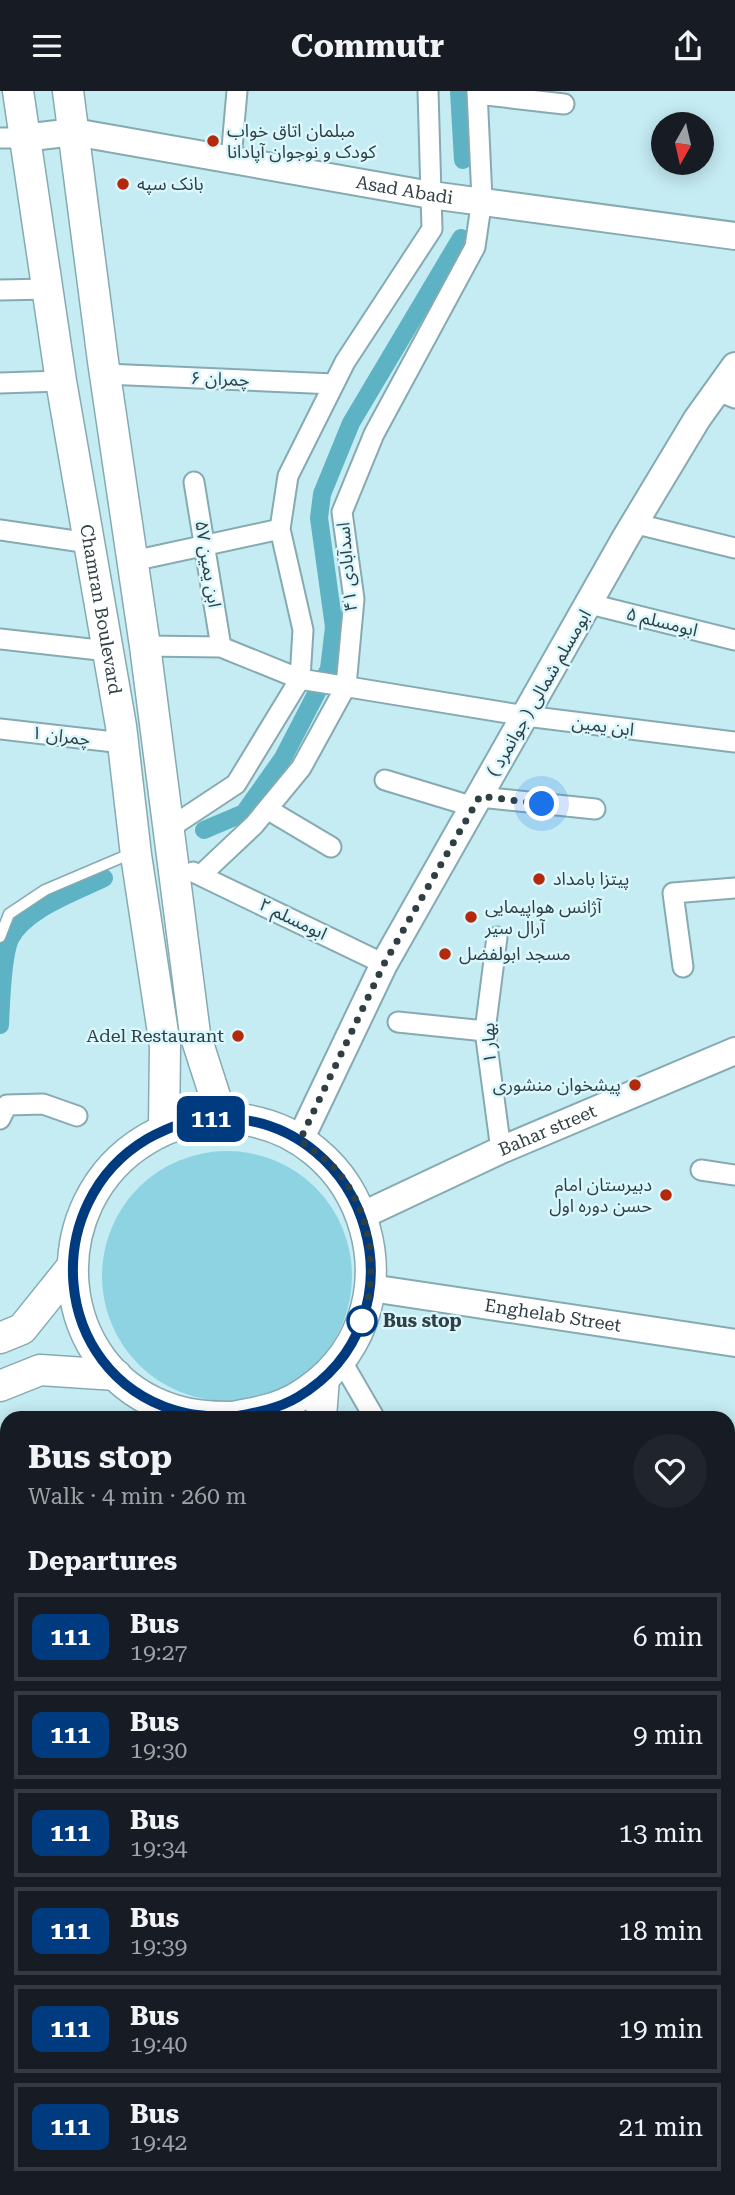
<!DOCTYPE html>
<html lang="en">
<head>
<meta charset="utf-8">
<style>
	:root { --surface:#171b24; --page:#20242c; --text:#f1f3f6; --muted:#9ea1a6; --line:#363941 }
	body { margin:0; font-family:"Roboto Serif","Noto Sans Arabic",serif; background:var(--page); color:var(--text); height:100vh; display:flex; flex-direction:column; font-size:26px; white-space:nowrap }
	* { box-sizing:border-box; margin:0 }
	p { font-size:23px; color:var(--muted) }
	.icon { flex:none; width:38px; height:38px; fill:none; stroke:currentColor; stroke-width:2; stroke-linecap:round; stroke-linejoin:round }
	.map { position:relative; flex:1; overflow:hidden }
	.drawer { position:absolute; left:0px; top:1320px; width:735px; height:786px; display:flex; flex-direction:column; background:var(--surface); border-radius:21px 21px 0 0; box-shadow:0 4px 18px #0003 }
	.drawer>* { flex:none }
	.badge { padding:0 14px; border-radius:10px; font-size:24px; line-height:46px }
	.needle { width:46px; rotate:188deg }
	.fabs { position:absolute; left:651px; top:21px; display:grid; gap:14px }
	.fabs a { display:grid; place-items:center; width:63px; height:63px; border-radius:50%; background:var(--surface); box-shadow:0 4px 18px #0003; font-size:35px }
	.you { position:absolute; width:35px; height:35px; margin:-18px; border:5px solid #fff; border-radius:50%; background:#1a73e8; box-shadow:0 0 0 10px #1a73e833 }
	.map>.badge { position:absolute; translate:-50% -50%; box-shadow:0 0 0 4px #fff }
	h2 { padding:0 28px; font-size:26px; line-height:63px }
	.round { display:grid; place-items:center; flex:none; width:74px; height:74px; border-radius:37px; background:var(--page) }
	.overview { display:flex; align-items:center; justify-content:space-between; height:119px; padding:0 28px }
	h1 { font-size:33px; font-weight:700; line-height:52px }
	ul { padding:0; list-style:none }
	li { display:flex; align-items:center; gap:21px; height:88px; margin:0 14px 10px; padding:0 14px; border:4px solid var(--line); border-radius:0px }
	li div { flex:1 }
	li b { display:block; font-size:26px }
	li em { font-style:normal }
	li .badge { min-width:77px; font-weight:700; text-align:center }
	header { display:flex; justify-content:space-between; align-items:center; height:91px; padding:0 28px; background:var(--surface); font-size:32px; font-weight:700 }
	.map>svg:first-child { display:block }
</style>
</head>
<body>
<header><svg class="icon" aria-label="menu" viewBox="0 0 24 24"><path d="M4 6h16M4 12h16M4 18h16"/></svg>Commutr<svg class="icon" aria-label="share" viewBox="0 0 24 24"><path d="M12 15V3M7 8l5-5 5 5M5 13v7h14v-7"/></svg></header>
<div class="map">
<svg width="735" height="2104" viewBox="0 0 735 2104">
	<rect width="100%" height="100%" fill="#c5ebf3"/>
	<path fill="#8dd3e2" d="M102 1185a125 125 0 1 1 250 0a125 125 0 1 1-250 0Z
		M 728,1793 L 735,1794 L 735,2104 L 656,2104 L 654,2098 L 728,2098 Z"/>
	<path fill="#5db2c3" d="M 735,1993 L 735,2043 L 728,2042 L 728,2000 Z
		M 728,2049 L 735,2050 L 735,2099 L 728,2093 Z"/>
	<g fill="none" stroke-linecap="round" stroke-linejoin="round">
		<path stroke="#5db2c3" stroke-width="18" d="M 459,0 L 463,69
			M 204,739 L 244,722 L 283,667 L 329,578 L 334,536 L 319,427 L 322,403 L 351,332 L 461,147
			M 0,934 C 1,913 2,866 10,848 C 25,818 76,801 104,787"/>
		<g stroke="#86aab2" stroke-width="13">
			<path id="service" d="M 0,846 L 9,823 L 45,799 L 132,762
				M 0,1559 L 7,1560"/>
		</g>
		<g stroke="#86aab2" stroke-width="23">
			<path id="minor" d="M 477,3 L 564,13
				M 0,47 L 23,47
				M 231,68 L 237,0
				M 0,199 L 48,198
				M 105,283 L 334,293
				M 0,292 L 61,290
				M 718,300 L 735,307
				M 194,391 L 221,556
				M 637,433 L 735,457
				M 0,439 L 89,452
				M 133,470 L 280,438
				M 590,513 L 735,549
				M 0,548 L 108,560
				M 145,555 L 221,556 L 300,588 L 526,625 L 735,651
				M 0,638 L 123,652
				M 385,689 L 474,716
				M 480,706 L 595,718
				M 267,718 L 331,756
				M 168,738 L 236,693 L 300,588 L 303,539 L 280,438 L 288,385 L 345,271 L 432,138 L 428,0
				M 193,781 L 384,873
				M 202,783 L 254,734 L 301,677 L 346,595 L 354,508 L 342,421 L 374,343 L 475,156 L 482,108 L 477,0
				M 497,846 L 485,940 L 501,1059
				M 683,876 L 673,802 L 735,797
				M 398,931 L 485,940
				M 0,1028 L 7,1014 L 43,1013 L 77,1025
				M 701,1079 L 735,1084
				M 341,1269 L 374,1326
				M 728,1455 L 735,1456
				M 728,1606 L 735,1576
				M 728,1643 L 735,1645
				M 728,1782 L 735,1783"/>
		</g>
		<g stroke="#86aab2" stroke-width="30">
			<g id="secondary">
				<path id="s1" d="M 23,47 L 74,41 L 431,104 L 735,145"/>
				<path d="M 300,1049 L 384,873 L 626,446 L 697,328 L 735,275"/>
				<path id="s2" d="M 363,1124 L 501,1059 L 735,960"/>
				<path id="s3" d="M 371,1197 L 735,1252"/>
				<path d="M 0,1944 L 7,1940"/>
				<path d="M 0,1975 L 7,1971"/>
			</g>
		</g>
		<g stroke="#86aab2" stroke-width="33">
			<g id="primary">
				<path id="s4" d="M 18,0 L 61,290 L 121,635 L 136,764 L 165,955 L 164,1038"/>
				<path d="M 68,0 L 103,270 L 145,555 L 195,943 L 222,1027"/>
				<path d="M 0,1247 L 22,1238 L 71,1177"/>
				<path d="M 0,1295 L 40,1279 L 116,1284"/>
				<path d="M 231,1326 C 211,1326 193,1325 174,1319 C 50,1280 39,1112 147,1048 C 169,1035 195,1026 222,1027 C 372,1029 428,1228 298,1306 C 278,1318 255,1322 233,1326"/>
				<path d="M 321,1326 L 324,1287"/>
				<path d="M 581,2098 L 583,2104"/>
				<path d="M 630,2098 L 633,2104"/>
			</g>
		</g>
		<use href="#service" stroke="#fff" stroke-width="10"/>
		<use href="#minor" stroke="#fff" stroke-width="19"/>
		<use href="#secondary" stroke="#fff" stroke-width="26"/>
		<use href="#primary" stroke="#fff" stroke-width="30"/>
	</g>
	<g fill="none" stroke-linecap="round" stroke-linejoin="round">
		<g stroke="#fff" stroke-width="16">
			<path id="line" d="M 231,1326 C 211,1326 193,1325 174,1319 C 50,1280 39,1112 147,1048 C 170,1035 195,1026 222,1027 C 372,1030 428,1228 298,1306 C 278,1318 255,1322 233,1326"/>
		</g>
		<use href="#line" stroke="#003b80" stroke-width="10"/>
		<path stroke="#303f43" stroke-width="7" stroke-dasharray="0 12.6" d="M 362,1230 C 379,1182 372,1122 338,1081 C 328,1069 312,1059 300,1049 L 384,873 L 480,705 L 542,713"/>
	</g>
	<g fill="#b4280b" stroke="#d9f7fd" stroke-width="2.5">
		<circle cx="213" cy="50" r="7"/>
		<circle cx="123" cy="93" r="7"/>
		<circle cx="539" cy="788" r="7"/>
		<circle cx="471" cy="826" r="7"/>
		<circle cx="445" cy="863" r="7"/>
		<circle cx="238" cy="945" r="7"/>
		<circle cx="635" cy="994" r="7"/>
		<circle cx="666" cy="1104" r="7"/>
	</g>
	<circle fill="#fff" stroke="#003b80" stroke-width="3.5" cx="362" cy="1230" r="14"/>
	<g text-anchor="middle" stroke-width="5" stroke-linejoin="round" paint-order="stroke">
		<g font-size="18" fill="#303f43" stroke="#d9f7fd" text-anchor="start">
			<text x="227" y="46">مبلمان اتاق خواب<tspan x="227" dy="21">کودک و نوجوان آپادانا</tspan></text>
			<text x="137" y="99">بانک سپه</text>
			<text x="553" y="794">پیتزا بامداد</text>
			<text x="485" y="822">آژانس هواپیمایی<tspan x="485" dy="21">آرال سیر</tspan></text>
			<text x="459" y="869">مسجد ابولفضل</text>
			<text x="224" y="951" text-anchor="end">Adel Restaurant</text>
			<text x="621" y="1000" text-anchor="end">پیشخوان منشوری</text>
			<text x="652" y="1100" text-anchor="end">دبیرستان امام<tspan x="652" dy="21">حسن دوره اول</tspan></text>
		</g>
		<g font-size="18" fill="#303f43" stroke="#d9f7fd">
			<text dy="6" stroke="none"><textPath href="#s1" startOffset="387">Asad Abadi</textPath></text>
			<text transform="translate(220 288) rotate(2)" y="6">چمران ۶</text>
			<text transform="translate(208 473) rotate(81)" y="6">ابن یمین ۵۷</text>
			<text transform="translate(347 476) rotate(-95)" y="6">اسدآبادی ۴۱</text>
			<text dy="6" stroke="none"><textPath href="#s4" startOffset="525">Chamran Boulevard</textPath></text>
			<text transform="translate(662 531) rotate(14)" y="6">ابومسلم ۵</text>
			<text transform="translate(539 602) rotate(-60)" y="6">ابومسلم شمالی ( جوانمرد )</text>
			<text transform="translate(603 635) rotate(7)" y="6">ابن یمین</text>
			<text transform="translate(61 645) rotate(7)" y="6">چمران ۱</text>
			<text transform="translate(293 828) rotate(26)" y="6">ابومسلم ۲</text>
			<text transform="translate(489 952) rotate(-93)" y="6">بهار ۱</text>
			<text dy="6" stroke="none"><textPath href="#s2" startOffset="203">Bahar street</textPath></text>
			<text dy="6" stroke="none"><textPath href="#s3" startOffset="184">Enghelab Street</textPath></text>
		</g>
		<g font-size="18" font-weight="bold" fill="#303f43" stroke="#d9f7fd" text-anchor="start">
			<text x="383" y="1236">Bus stop</text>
		</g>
	</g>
</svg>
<div class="fabs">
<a><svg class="needle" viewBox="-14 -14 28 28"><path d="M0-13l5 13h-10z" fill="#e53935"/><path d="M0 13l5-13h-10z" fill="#9ea1a6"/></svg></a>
</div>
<div class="you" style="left:542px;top:713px"></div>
<b class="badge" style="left:211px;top:1028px;background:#003b80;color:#fff">111</b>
<section class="drawer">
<div class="overview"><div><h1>Bus stop</h1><p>Walk · 4 min · 260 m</p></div><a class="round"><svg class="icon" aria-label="heart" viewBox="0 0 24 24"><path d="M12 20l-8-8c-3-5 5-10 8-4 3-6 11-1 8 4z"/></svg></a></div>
<h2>Departures</h2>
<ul>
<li><span class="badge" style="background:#003b80;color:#fff">111</span><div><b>Bus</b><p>19:27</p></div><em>6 min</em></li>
<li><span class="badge" style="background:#003b80;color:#fff">111</span><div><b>Bus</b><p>19:30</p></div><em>9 min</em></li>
<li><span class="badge" style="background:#003b80;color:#fff">111</span><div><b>Bus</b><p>19:34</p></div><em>13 min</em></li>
<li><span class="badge" style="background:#003b80;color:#fff">111</span><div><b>Bus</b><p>19:39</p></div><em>18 min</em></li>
<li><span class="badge" style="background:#003b80;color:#fff">111</span><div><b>Bus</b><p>19:40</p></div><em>19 min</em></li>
<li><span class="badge" style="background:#003b80;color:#fff">111</span><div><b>Bus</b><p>19:42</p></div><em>21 min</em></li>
</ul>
</section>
</div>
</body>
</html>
